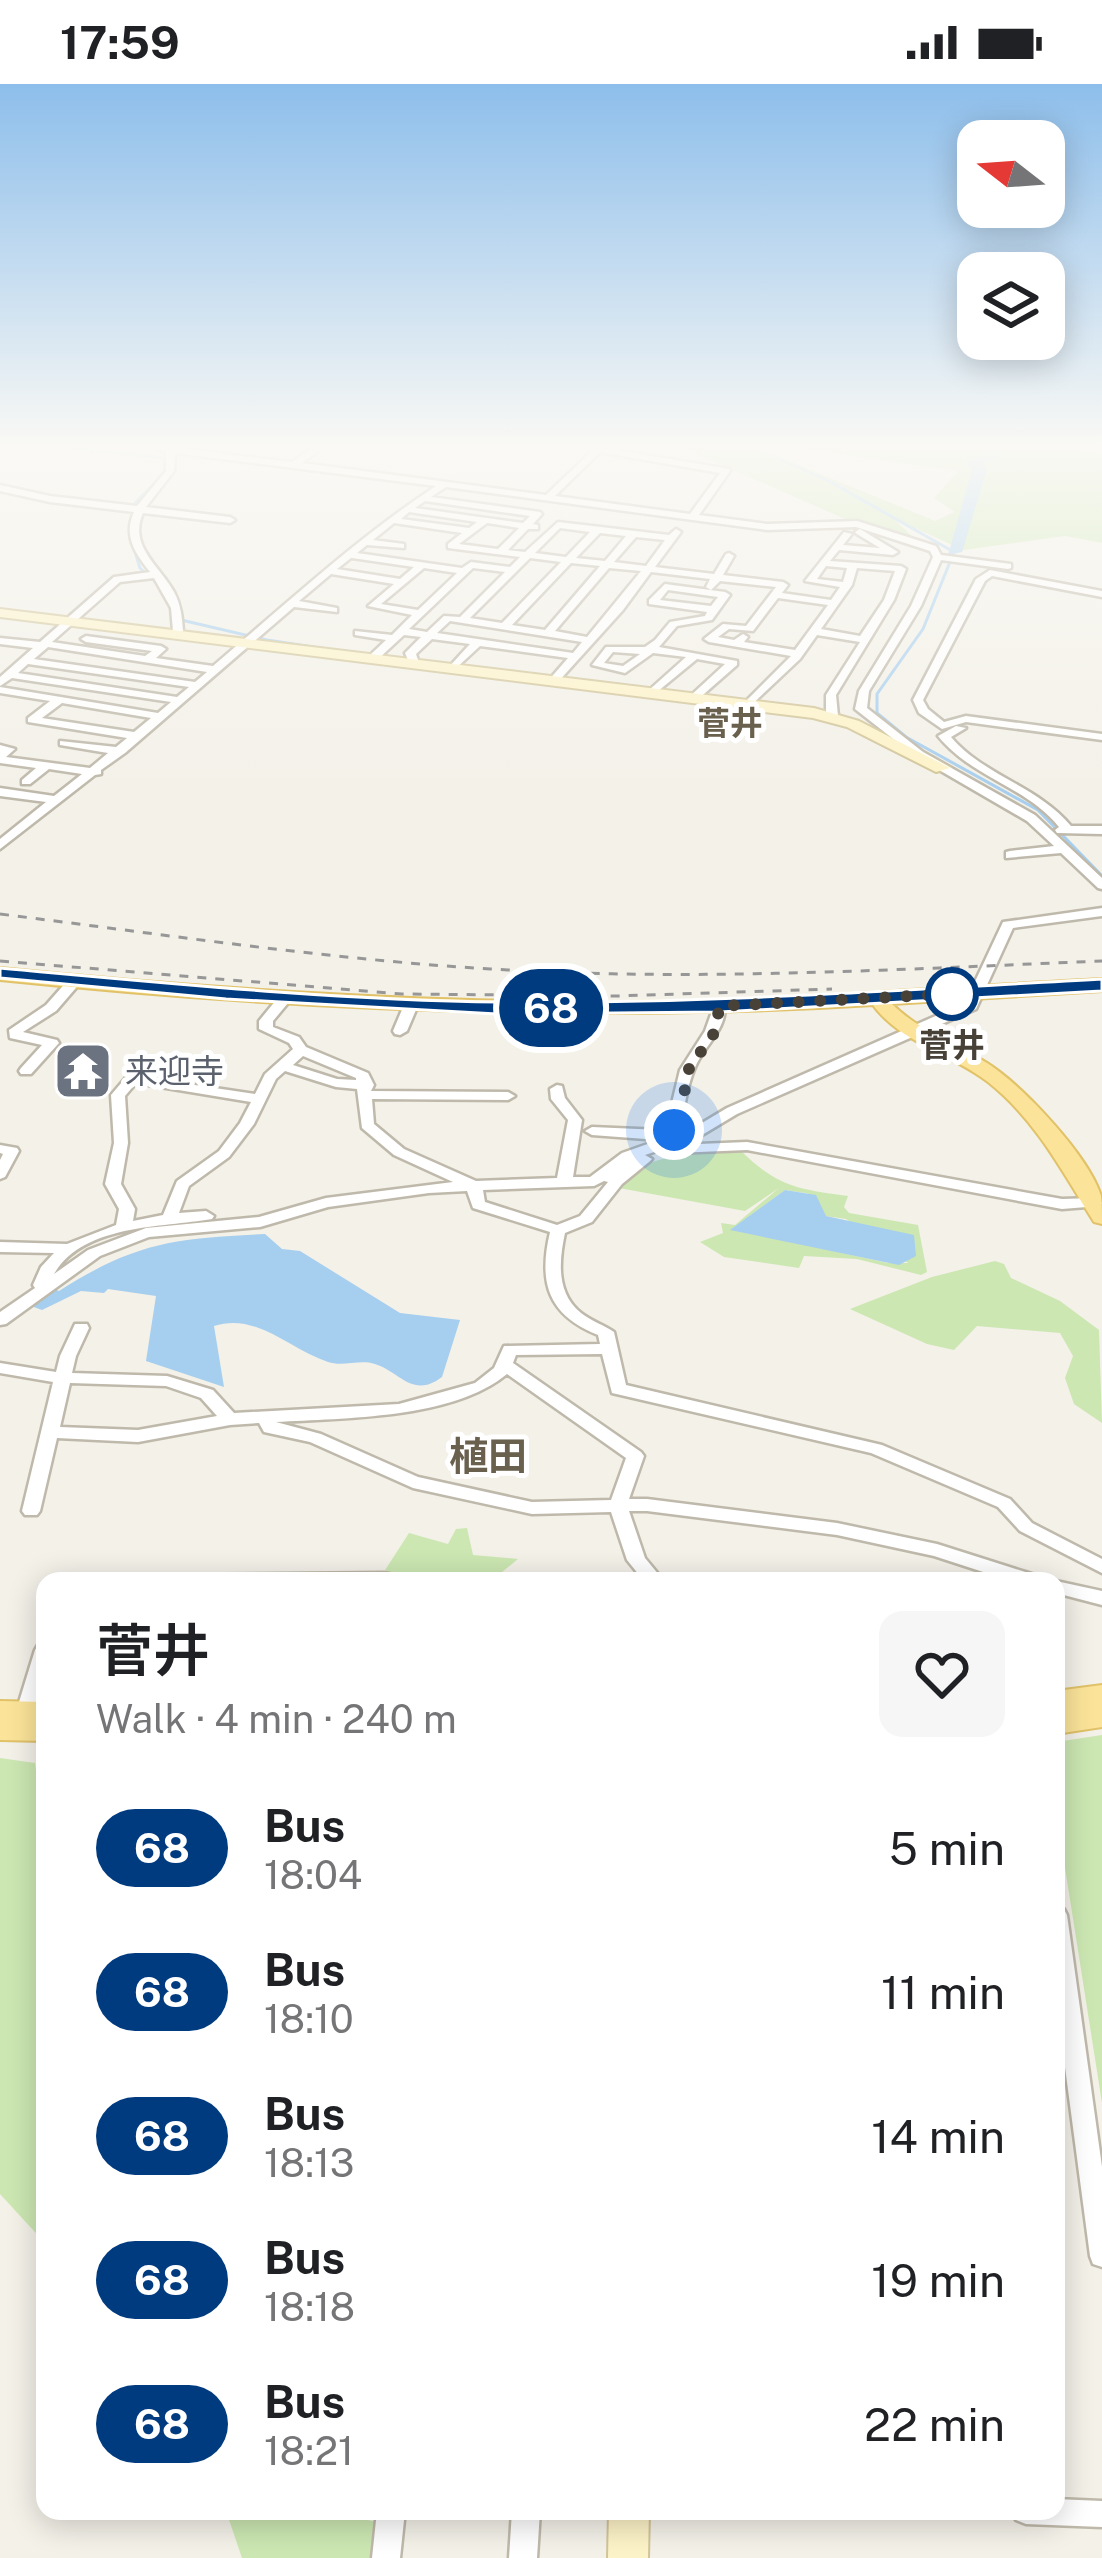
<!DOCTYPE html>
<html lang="en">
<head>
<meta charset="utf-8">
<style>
	:root { --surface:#fff; --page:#f6f6f6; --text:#202124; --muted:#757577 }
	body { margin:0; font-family:"Public Sans","Noto Sans JP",sans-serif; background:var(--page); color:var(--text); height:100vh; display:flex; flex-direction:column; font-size:45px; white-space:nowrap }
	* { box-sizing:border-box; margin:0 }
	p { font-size:39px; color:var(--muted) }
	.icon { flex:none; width:66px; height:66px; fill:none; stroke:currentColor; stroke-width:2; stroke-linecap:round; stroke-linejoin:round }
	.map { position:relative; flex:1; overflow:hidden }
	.panel { position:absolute; left:36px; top:1488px; width:1029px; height:948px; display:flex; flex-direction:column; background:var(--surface); border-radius:24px; box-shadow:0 6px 30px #0003 }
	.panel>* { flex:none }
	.badge { padding:0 24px; border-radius:39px; font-size:42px; line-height:78px }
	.needle { width:78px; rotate:287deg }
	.fabs { position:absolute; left:957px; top:36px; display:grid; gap:24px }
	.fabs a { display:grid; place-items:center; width:108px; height:108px; border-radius:24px; background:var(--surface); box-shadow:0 6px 30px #0003; font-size:60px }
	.you { position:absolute; width:60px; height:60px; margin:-30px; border:9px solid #fff; border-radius:50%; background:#1a73e8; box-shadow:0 0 0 18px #1a73e833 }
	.map>.badge { position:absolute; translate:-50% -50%; box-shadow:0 0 0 6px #fff }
	.round { display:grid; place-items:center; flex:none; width:126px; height:126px; border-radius:24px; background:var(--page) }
	.summary { display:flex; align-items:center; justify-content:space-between; height:204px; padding:0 60px }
	h1 { font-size:57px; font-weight:600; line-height:90px }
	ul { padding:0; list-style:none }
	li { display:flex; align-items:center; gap:36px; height:144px; padding:0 60px }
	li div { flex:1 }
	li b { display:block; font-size:45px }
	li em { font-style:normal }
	li .badge { min-width:132px; font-weight:700; text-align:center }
	.status { display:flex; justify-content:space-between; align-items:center; height:84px; padding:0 60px; background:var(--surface); direction:ltr }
	.status svg { height:33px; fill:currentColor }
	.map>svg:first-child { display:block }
</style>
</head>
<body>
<div class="status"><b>17:59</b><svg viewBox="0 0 49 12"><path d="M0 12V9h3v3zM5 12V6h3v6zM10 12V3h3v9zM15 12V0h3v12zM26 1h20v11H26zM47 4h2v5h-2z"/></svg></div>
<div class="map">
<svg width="1102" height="2474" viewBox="0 0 1102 2474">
	<rect width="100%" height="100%" fill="#f3f1e8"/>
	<path fill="#cce7b2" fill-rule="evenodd" d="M 683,364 L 757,364 L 935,437 L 955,428 L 934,414 L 958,387 L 798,364 L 1075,364 L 1102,371 L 1102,459 L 1065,452 L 963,466 L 893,434 L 922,462 L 852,438 Z
		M 696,1065 L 741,1067 C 778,1103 798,1105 848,1112 L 844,1123 L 849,1129 L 918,1141 L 927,1188 L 921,1191 L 857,1175 L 804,1172 L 799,1184 L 724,1173 L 700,1158 L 723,1149 L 721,1139 L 735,1141 L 779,1104 L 745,1127 L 619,1104 L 639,1082 ZM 785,1106 C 813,1111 813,1105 825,1132 L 846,1135 L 908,1179 L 888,1179 L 732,1145 Z
		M 995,1177 L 1004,1180 L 1011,1194 L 1060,1217 L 1099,1246 L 1102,1339 L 1074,1320 L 1065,1294 L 1073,1272 L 1060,1249 L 977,1242 L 954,1266 L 927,1260 L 850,1225 L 932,1193 Z
		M 467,1444 L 473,1471 L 518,1475 L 491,1497 L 378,1497 L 409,1449 L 448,1460 L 456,1445 Z
		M 1102,1651 L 1102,2019 L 1063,1771 L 1056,1755 L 1056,1658 Z
		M 0,1674 L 35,1679 L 45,1753 L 45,2159 L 0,2110 Z
		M 226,2427 L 332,2427 L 376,2438 L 372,2474 L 242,2474 Z"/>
	<path fill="#a6ceef" d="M 785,1106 L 816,1111 L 826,1132 L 914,1151 L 916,1172 L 899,1181 L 730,1146 Z
		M 265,1150 L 282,1165 L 300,1167 L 400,1229 L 460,1236 L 442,1293 C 413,1315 400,1288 375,1280 C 360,1275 343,1283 328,1278 C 290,1266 257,1228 214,1242 L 224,1303 L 146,1277 L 156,1212 L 108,1205 L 104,1209 L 81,1207 L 42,1226 L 31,1222 L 54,1205 L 59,1207 C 138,1157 174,1155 265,1150 Z"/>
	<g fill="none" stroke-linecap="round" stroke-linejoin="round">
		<path stroke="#a6ceef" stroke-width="3" d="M 67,364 L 164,374
			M 754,364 L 829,397 L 954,468 L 923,545 L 877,610 L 877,629 L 906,653 L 1038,726 L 1102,792
			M 131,447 L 135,419 L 168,386 L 163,367
			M 132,458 L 140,484 L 160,502
			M 177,535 L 267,556 L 399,576
			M 864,652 L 930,685"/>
		<path fill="#a6ceef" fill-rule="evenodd" d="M 991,364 L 1005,364 L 1002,372 L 983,379 L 987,385 L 962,468 L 948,471 L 972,386 L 966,378 Z"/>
		<g stroke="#bfb9ab" stroke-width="5">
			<path id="street" d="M 154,364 L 176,364 L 292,378 L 313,364 L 322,364 L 302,379 L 546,411 L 592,367 L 586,364 L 604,364 L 729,385 L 730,387 L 699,431 L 767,440 L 857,437 L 936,462 L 941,471 L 1011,480 L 1011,484 L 1008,485 L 941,476 L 921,522 L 869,607 L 867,624 L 923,668 L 1035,731 L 1102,794 L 1102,805 L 1098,804 L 1061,769 L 1006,774 L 1006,768 L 1010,767 L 1054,762 L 1027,737 L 915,672 L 855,625 L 859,607 L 911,522 L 933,473 L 930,467 L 856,443 L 767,446 L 446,403 L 431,413 L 540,428 L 542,430 L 533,440 L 538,441 L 538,445 L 528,445 L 508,466 L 525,468 L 558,438 L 669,451 L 676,445 L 681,448 L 655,483 L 714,490 L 726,470 L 729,469 L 734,472 L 723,491 L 783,498 L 788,501 L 782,509 L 831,516 L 840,503 L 805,497 L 844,448 L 852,450 L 843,461 L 880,464 L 857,450 L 855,448 L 860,445 L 898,468 L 893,471 L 839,466 L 830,477 L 901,482 L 906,485 L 894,516 L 836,611 L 838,632 L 832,635 L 826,632 L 826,611 L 860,558 L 817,551 L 800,575 L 748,624 L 744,623 L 744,619 L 791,572 L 709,558 L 704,555 L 723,540 L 746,542 L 776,503 L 720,497 L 711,506 L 706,503 L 710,495 L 651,488 L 623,526 L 557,599 L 553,600 L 548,597 L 568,574 L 480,562 L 453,587 L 448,584 L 470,560 L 432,555 L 416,570 L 419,579 L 414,582 L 410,581 L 405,569 L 421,553 L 404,551 L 377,576 L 369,576 L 369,572 L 386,556 L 355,551 L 355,547 L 392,551 L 412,531 L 368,522 L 394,500 L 331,490 L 299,517 L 337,524 L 337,528 L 294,523 L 125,669 L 101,686 L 101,690 L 95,691 L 0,765 L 0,755 L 46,718 L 0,712 L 0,704 L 54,712 L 82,690 L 49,685 L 30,700 L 22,700 L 22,696 L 36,684 L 0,679 L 0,661 L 15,665 L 6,673 L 90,684 L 108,669 L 60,661 L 60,657 L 116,663 L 127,654 L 28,638 L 28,634 L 50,617 L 0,609 L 0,603 L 158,629 L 171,618 L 12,594 L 0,602 L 0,593 L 33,564 L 0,560 L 0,554 L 40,558 L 114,493 L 150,488 C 135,469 123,452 134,428 L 50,418 L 0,407 L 0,401 L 50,412 L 137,422 L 166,387 L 166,368 ZM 600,368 L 720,389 L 690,430 L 555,412 ZM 175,369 L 436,402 C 357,454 286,520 213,582 L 156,574 L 166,565 L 161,562 L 86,552 L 81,555 L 86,558 L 152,567 L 145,572 L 52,558 L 120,498 L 154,494 L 171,524 L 173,547 L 178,550 L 183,547 C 182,533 181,521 174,508 C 160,482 128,462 143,429 L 230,439 L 235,436 L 230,433 L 146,423 L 174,387 ZM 425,417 L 530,432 L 523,439 L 415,424 ZM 409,428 L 477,438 L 469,444 L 401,435 ZM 394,439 L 462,449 L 448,460 L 448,464 L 520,473 L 510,483 L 471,478 L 462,484 L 357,469 L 367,461 L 404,464 L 404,460 L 373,456 ZM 487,439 L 519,444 L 498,465 L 459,460 ZM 560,444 L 590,448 L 566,473 L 535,469 ZM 600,449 L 626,452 L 605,477 L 576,474 ZM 636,453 L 665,456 L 646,482 L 614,478 ZM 351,474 L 352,474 L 414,483 L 400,495 L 337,485 ZM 530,474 L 561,478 L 502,539 L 470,534 ZM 571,479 L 600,482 L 545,546 L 512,541 ZM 826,482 L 847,484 L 843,498 L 817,495 ZM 424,484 L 457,489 L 418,526 L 381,520 ZM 473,484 L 505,488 L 460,533 L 444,532 L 427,548 L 409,545 ZM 609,484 L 641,487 L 587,553 L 555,547 ZM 857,484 L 895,487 L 884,516 L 860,552 L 821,545 L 852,501 ZM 778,514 L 828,521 L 795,566 L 744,558 L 748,553 L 743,550 L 734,556 L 718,553 L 729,545 L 753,547 ZM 450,537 L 582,558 L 573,569 L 437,549 ZM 48,563 L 207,588 L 195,598 L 34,575 ZM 28,580 L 189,603 L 177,613 L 18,589 ZM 62,619 L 151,634 L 134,648 L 42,634 Z
				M 990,486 L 1102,507 L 1102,513 L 992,492 L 985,497 L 923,616 L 928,625 L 944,638 L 966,632 L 1102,650 L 1102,656 L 966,638 L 942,645 L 919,629 L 913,616 L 976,495 Z
				M 665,500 L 725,508 L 730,511 L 712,536 L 677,542 L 659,563 L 737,577 L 737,581 L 697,616 L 688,614 L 725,580 L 697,575 L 652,612 L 648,611 L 648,607 L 686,573 L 653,569 L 625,589 L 592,581 L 606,563 L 645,563 L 655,556 L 670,538 L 705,532 L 707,528 L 649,520 L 649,516 ZM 668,506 L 718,513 L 711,522 L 660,516 ZM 613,568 L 640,570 L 623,582 L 604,579 Z
				M 956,642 L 966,644 L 951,653 C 984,692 1038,702 1071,742 L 1102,742 L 1102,750 L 1057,749 L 1055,746 L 1059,743 C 1026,702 972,694 938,652 Z
				M 1102,824 L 1102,832 L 1013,844 L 976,925 L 737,1030 L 702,1051 L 675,1061 L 747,1058 L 1062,1115 L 1094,1114 L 1102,1119 L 1099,1122 L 1062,1125 L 747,1066 L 675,1069 L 670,1068 L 669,1063 L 645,1071 L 652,1075 L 649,1078 L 622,1100 L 592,1138 L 565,1149 C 559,1177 556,1209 581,1229 C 591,1237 604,1241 614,1248 L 626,1301 L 882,1361 L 1010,1415 L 1032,1439 L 1102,1475 L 1102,1489 L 1020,1447 L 998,1423 L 871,1369 L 612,1309 L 602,1270 L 516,1271 L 513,1279 L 641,1368 L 644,1372 L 629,1415 L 647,1415 L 837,1439 L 937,1460 L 1038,1492 L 1040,1497 L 1011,1497 L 934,1472 L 837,1451 L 647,1427 L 629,1427 L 645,1474 L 664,1497 L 644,1497 L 627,1476 L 611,1428 L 532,1430 L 413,1404 L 310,1358 L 264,1348 L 259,1339 L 230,1341 L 138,1358 L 57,1354 L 40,1427 L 37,1431 L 25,1431 L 22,1427 L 53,1298 L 0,1289 L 0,1279 L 56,1288 L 60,1272 L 75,1240 L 87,1240 L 89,1244 L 76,1272 L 72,1289 L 167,1292 L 213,1306 L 234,1329 L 399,1320 L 475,1299 L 494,1284 L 504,1262 L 600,1260 L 598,1251 C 548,1231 538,1199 550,1148 L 473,1124 L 467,1107 L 429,1109 L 328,1123 L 260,1143 L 149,1153 L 100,1172 L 6,1240 L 0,1241 L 0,1228 L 35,1204 L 33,1201 L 41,1183 L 54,1169 L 0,1168 L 0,1158 L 67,1160 L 116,1141 L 119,1125 L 105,1100 L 114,1059 L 111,1011 L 128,991 L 255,1010 L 265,990 L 293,965 L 289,959 L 259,945 L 259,937 L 281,910 L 286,909 L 293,913 L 273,937 L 273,943 L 299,953 L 306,963 L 368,989 L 374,1001 L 371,1007 L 508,1008 L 515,1012 L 508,1016 L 372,1015 L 374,1040 L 404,1065 L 476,1097 L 557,1094 L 568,1036 L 551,1015 L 550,1005 L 557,1001 L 562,1002 L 565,1014 L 582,1036 L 573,1093 L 590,1093 L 622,1069 L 659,1056 L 592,1051 L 585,1047 L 592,1043 L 661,1046 L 666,1044 L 680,986 L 705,947 L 715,919 L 725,919 C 727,944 708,958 697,979 C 687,999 684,1025 680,1046 L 677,1050 L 692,1045 L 727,1024 L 965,919 L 1003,838 ZM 303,972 L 356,994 L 356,996 L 337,995 L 293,981 ZM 285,987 L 336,1003 L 357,1005 L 362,1044 L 394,1071 L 453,1098 L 326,1114 L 259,1133 L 146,1144 L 88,1166 L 54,1190 C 84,1140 160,1144 212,1135 L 214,1132 L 206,1127 L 179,1129 L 189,1102 L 229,1073 L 254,1040 L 276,995 ZM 136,999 L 251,1018 L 240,1039 L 219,1067 L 177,1097 L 163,1131 L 133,1137 L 135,1125 L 121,1100 L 128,1059 L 125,1012 ZM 604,1097 L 608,1098 L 580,1132 L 557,1141 L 485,1118 L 483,1106 L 594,1102 ZM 507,1290 L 626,1374 L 611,1416 L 532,1418 L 418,1393 L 321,1350 L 276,1338 C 344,1334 453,1335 507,1290 ZM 70,1299 L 166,1302 L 201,1314 L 217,1332 L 138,1346 L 60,1343 Z
				M 74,894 L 81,898 L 56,927 L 23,948 L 57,956 L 59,959 L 31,990 L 21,990 L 19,987 L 21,984 L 42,961 L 10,954 L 9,946 L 46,921 L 69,895 Z
				M 411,917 L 418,921 L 407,947 L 400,951 L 395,950 L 393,947 L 404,921 Z
				M 0,1061 L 17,1064 L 19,1067 L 5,1093 L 0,1095 L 0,1076 L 3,1070 L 0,1069 Z
				M 383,1489 L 390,1490 L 391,1497 L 153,1497 L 155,1492 L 162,1491 Z
				M 1054,1497 L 1056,1497 L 1102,1507 L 1102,1521 L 1056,1509 Z
				M 45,1559 C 45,1586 44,1608 33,1633 L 26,1635 L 19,1633 L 16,1628 L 35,1566 L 38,1561 Z
				M 1056,1822 L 1064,1825 L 1067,1831 L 1102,2083 L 1102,2183 L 1093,2180 L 1090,2172 L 1056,1915 Z
				M 1056,2415 L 1102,2417 L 1102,2443 L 1026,2440 L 1016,2436 L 1012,2427 L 1056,2427 Z
				M 377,2427 L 405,2427 L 400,2474 L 372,2474 Z
				M 512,2427 L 540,2427 L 537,2474 L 509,2474 Z"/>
		</g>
		<g stroke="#d2c599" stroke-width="4">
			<path id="secondary" d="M 0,525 L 814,624 L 859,637 L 950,684 L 936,688 L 847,643 L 813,634 L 0,533 Z
				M 609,2427 L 649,2427 L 648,2474 L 608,2474 Z"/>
		</g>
		<g stroke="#e1c269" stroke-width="4">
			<path id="primary" d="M 0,884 C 209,905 418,919 628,918 C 786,916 944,903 1102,895 L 1102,907 L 892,920 C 919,947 955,959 987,979 C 1022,1001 1089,1072 1101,1112 C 1102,1120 1102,1132 1102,1140 L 1094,1138 C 1062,1087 1036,1036 988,998 C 952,970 901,959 873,921 C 582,939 290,926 0,896 Z
				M 1102,1601 L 1102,1643 L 1056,1650 L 1056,1607 Z
				M 0,1617 L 45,1618 L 45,1657 L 0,1656 Z"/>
		</g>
		<use href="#street" fill="#fff" fill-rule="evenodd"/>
		<use href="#secondary" fill="#fdf3c8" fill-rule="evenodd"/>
		<use href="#primary" fill="#fbe499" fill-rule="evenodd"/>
		<path stroke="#979797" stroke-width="3" stroke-dasharray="9 9" stroke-linecap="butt" d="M 0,830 C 169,851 338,877 508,886 C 706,897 904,885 1102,877
			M 0,877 L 402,910 L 617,912 L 832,905"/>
	</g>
	<linearGradient id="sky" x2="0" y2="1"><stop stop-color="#8dbeeb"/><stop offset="0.51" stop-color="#faf9f5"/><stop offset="1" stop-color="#faf9f5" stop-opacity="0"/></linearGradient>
	<rect width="1102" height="710" fill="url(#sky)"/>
	<path fill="#003b80" stroke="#fff" stroke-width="3" d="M 0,884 C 166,899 334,916 501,918 C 701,920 902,906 1102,895 L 1102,907 L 720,928 L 497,930 L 226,915 L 0,894 Z"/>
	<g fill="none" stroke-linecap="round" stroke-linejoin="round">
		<path stroke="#474137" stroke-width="12" stroke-dasharray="0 21.6" d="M 674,1046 L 674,1023 L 684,1010 L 690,980 L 712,955 L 720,922 L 952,910"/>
	</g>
	<defs>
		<g id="temple-square" transform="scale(3)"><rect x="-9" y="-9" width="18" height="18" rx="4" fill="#6b7280" stroke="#fff"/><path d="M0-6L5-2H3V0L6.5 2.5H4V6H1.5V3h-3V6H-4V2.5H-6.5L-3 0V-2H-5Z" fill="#fff"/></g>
	</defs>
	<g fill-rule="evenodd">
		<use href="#temple-square" x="83" y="987"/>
	</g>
	<circle fill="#fff" stroke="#003b80" stroke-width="6" cx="952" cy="910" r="24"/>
	<g text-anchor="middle" stroke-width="10" stroke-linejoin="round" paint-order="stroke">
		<g font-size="33" font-weight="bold" fill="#69604e" stroke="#fff">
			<text x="730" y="651">菅井</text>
		</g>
		<g font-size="33" font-weight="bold" fill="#474137" stroke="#fff">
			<text x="952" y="973">菅井</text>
		</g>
		<g font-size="33" fill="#5b616d" stroke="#fff" text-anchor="start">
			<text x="125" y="999">来迎寺</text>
		</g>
		<g font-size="39" font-weight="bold" fill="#69604e" stroke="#fff">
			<text x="488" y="1386">植田</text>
		</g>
	</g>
</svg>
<div class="fabs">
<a><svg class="needle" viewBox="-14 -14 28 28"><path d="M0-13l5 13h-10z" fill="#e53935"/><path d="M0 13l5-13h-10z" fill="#757577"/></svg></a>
<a><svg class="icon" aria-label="layers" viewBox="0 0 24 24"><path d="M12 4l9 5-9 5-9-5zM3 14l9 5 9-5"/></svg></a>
</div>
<div class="you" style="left:674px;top:1046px"></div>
<b class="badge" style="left:551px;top:924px;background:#003b80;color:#fff">68</b>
<section class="panel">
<div class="summary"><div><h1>菅井</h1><p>Walk · 4 min · 240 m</p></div><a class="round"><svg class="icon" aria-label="heart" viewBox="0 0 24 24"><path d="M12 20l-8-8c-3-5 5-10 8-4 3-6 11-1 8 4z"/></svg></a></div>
<ul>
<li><span class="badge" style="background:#003b80;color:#fff">68</span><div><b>Bus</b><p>18:04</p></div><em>5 min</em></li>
<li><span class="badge" style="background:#003b80;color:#fff">68</span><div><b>Bus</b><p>18:10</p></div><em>11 min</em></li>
<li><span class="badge" style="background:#003b80;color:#fff">68</span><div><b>Bus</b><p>18:13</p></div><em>14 min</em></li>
<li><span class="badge" style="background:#003b80;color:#fff">68</span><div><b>Bus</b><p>18:18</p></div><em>19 min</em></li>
<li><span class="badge" style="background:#003b80;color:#fff">68</span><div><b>Bus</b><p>18:21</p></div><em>22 min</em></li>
</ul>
</section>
</div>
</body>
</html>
